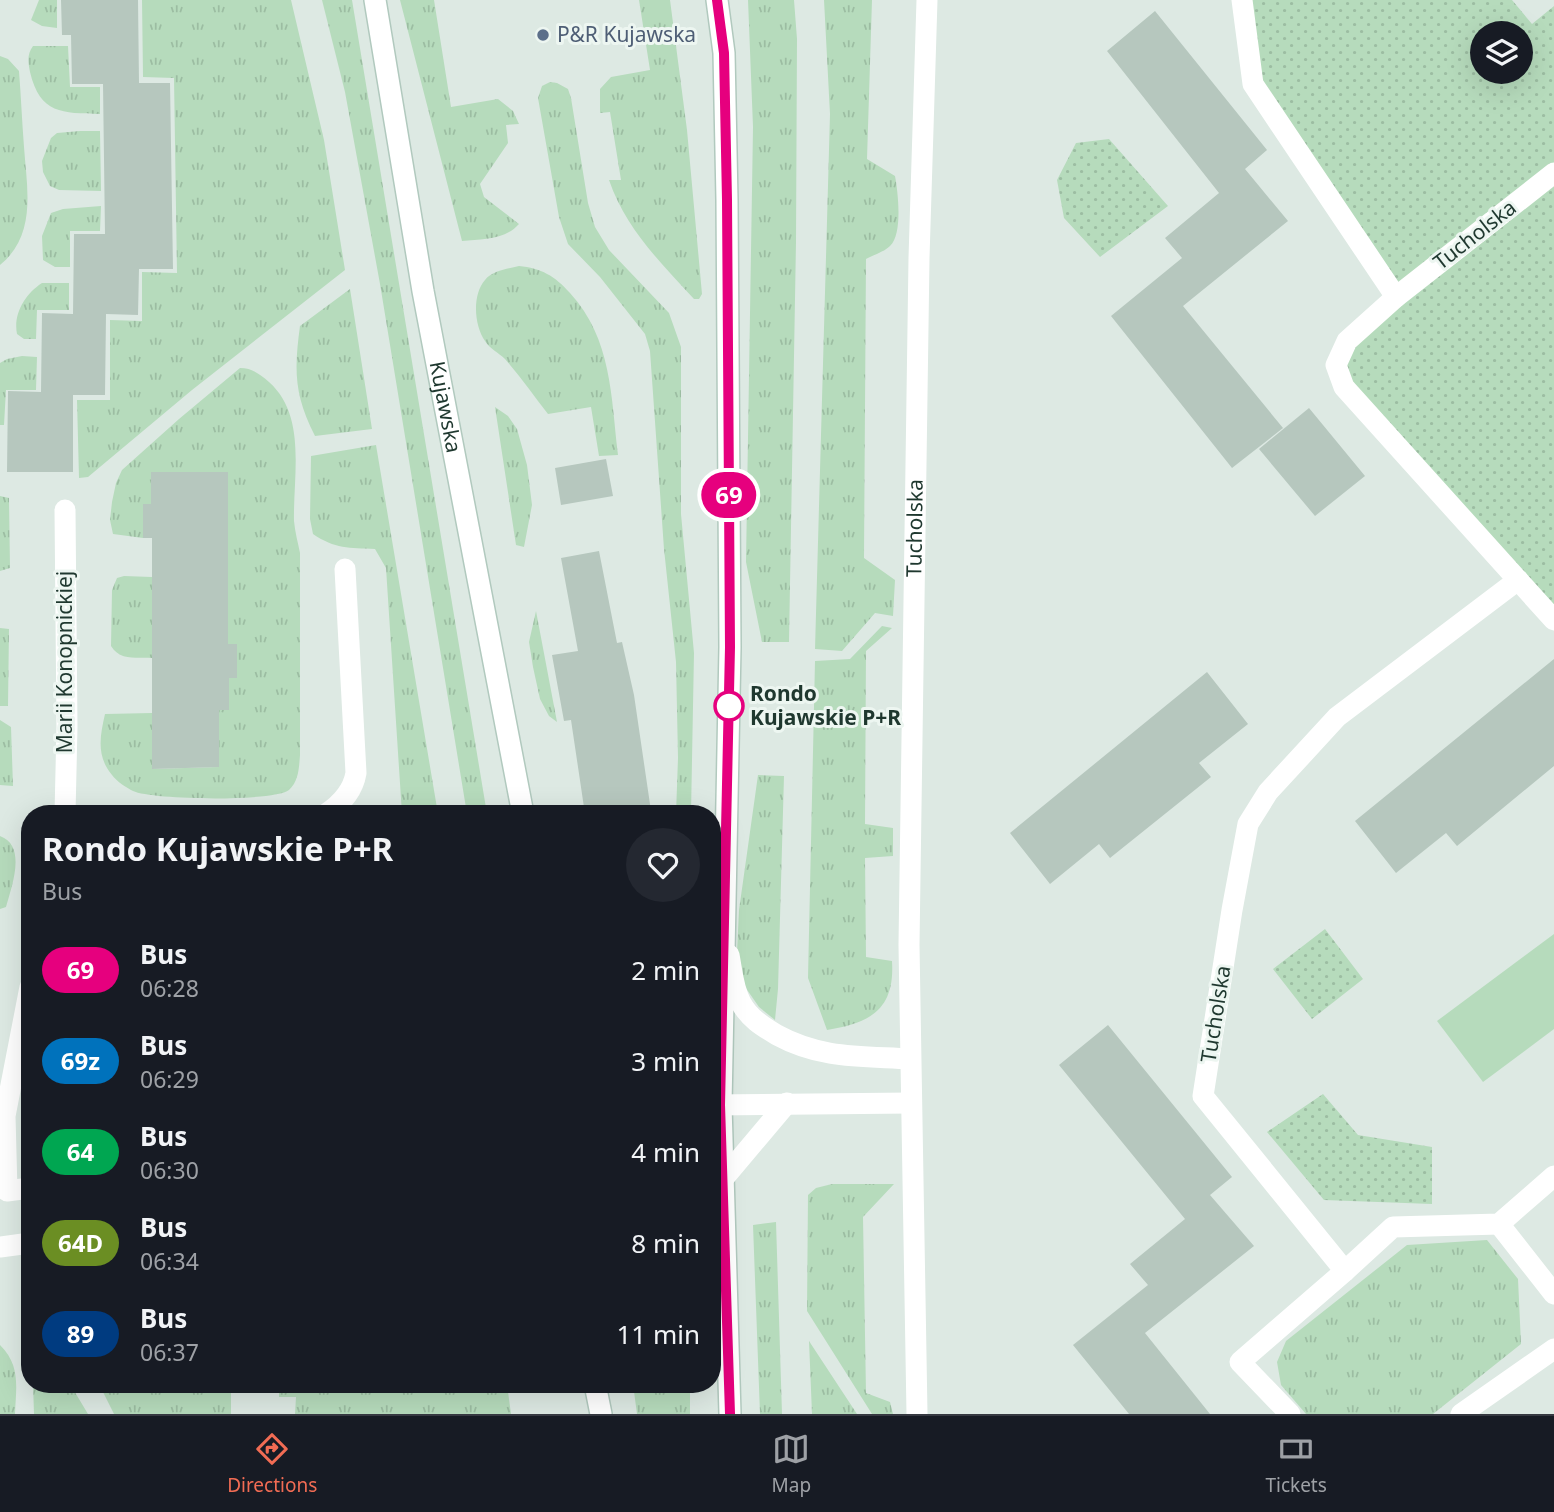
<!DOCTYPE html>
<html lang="en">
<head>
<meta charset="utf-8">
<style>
	:root { --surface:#171b24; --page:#242831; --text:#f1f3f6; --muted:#9ea1a6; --line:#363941; --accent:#f16c54 }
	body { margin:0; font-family:"Noto Sans",sans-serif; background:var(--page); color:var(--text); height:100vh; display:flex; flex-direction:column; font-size:26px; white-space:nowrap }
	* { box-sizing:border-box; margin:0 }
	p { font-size:23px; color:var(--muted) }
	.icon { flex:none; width:38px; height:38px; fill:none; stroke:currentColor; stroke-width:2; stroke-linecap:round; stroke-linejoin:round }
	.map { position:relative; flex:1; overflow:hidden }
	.side { position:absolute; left:21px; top:805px; width:700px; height:588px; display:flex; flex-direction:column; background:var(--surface); border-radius:28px; box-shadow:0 7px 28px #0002 }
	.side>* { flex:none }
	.badge { padding:0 14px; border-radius:23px; font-size:24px; line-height:46px }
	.buttons { position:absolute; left:1470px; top:21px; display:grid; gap:14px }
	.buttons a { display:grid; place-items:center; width:63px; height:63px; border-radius:50%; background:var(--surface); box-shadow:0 7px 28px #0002; font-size:35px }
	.map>.badge { position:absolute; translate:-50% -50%; box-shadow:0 0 0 4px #fff }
	.round { display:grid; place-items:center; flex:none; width:74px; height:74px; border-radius:37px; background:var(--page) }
	.summary { display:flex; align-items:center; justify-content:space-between; height:119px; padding:0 21px }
	h1 { font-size:33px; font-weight:700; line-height:52px }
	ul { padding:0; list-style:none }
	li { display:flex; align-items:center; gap:21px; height:91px; padding:0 21px }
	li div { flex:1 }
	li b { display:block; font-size:26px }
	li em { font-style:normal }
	li .badge { min-width:77px; font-weight:700; text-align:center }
	.tabs { display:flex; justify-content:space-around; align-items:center; height:98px; border-top:2px solid var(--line); background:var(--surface); font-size:19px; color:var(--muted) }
	.tabs a { display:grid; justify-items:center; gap:4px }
	.tabs .selected { color:var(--accent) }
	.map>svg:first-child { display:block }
</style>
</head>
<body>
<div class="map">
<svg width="1554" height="1414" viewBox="0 0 1554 1414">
	<defs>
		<pattern id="grass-tufts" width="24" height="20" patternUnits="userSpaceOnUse" patternTransform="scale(1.75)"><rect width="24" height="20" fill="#b6dbbc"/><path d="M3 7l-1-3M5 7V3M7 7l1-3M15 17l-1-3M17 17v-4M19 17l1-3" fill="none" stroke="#9cbda2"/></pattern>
		<pattern id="park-dots" width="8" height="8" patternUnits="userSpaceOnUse" patternTransform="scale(1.75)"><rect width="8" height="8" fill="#b6dbbc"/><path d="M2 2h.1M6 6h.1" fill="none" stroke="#9cbda2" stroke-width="1.8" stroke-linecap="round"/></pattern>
	</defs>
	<rect width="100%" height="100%" fill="#dde9e3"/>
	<path fill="url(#grass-tufts)" d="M 39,0 L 57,0 L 57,28 L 42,26 L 31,20 Z
		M 142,0 L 291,0 L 324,140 L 345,270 L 192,390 L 88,477 L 79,478 L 77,400 L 110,400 L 110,320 L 142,321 L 142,272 L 177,273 L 174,78 L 143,77 Z
		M 322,0 L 352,0 L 487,814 L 467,814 L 380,284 L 345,92 Z
		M 400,0 L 434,0 L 451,107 L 498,99 L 513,111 L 519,124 L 506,125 L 508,143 L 480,184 L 484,197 L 519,224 C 505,240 482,239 462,241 Z
		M 639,0 L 670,0 L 687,130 L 702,294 L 699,299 L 694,299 C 660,262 626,229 609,180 L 621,180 L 610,112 L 600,113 L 600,89 L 611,77 L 650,70 Z
		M 748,0 L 794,0 L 797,39 L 796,242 L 789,642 L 762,642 L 746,562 L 753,127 Z
		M 824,0 L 872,0 L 867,159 L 895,176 C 898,192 903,234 890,246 C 884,252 873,255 866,259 L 864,558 L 895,580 L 893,616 L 875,613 L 842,651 L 815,649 L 830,114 Z
		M 33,46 L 68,46 L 70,87 L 100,87 L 100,114 C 62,113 40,114 30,72 C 28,62 27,54 33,46 Z
		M 0,56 L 8,59 L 19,71 C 21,96 22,122 24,147 C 27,189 37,235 0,265 Z
		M 550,82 L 557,83 L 568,89 L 571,98 L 588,203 L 595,227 L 609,250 L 669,313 L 681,347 L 681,514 L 694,653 L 691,814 L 676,814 L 678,758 L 676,662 L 664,549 L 650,351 L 645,334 L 600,277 L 568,244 L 559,217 L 538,98 L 542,86 Z
		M 80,131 L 100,131 L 101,191 L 59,190 L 50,186 L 43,172 L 42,161 L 51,138 L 57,133 Z
		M 101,206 L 100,231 L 70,231 L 70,267 L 55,267 L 43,260 L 42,236 L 51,213 L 63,209 Z
		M 519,266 C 541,268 555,276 570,293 C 612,339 611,396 618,455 L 599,456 L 591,407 L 548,414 C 534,396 520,376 505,359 C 499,353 489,348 485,341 C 474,325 472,295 485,280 C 493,270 508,269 519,266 Z
		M 42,283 L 69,283 L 69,310 L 37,310 L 36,339 L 24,339 L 17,334 C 13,314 25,294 42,283 Z
		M 350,289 L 372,429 L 315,436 C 294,395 294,370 300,326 Z
		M 22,356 L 37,357 L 36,390 L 6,390 L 4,425 L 0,425 L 0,363 L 7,359 Z
		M 240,368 C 252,368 260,374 269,382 C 307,416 293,475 294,521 C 295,532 298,543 300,553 L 300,755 C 299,767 299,781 289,790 C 273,802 152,800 133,791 C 127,788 116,781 112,775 C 96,756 100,736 105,714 L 152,713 L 152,769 L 219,767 L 219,710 L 229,678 L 237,678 L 219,644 L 228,587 L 228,473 L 151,472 L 151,504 L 143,504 L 143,538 L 113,534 L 110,520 L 112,502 L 116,483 L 122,470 L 179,419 Z
		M 495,407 L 508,416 L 517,429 L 527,465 L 532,505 L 524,547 L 516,545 Z
		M 376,445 L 438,814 L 402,814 L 386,568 L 375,549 C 349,548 335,549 313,534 L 310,519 L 311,456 Z
		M 0,496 L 9,498 L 10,568 L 0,571 Z
		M 124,576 L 152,577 L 152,658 C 136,657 120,661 111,646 L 112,590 L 117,578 Z
		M 536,611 L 557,722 L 549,716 L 540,699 L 533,667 L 529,642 Z
		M 882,626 L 892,628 L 866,651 L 865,824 L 893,828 L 893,856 L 865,858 L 866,957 L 892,961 C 895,1009 871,1023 827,1030 L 808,978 L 815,661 L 850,659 Z
		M 0,628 L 9,629 L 8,706 L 0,706 Z
		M 0,720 L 11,727 L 13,786 L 0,785 Z
		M 758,775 L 784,776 L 778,989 L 775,1020 L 759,1007 L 743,984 L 737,952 L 739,910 Z
		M 0,836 C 27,846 12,885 6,907 L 0,909 Z
		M 832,1184 L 894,1184 L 863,1217 L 866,1393 L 890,1402 L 893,1414 L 872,1414 L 807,1311 L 808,1195 L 816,1188 Z
		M 776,1222 L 782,1414 L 760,1414 L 753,1225 Z
		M 1487,1240 L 1518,1279 L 1521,1344 L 1433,1414 L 1306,1414 L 1281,1385 L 1277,1362 L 1286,1341 L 1407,1245 Z
		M 809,1341 L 857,1414 L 812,1414 Z
		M 0,1345 C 21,1366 16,1387 15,1414 L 0,1414 Z
		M 33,1384 L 70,1384 L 88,1414 L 34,1414 Z
		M 99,1384 L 231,1384 L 231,1414 L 114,1414 Z
		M 279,1384 L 507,1384 L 511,1414 L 295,1414 L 296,1397 L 279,1397 Z
		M 633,1384 L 690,1384 L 690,1414 L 637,1414 Z"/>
	<path fill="url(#park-dots)" fill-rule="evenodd" d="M 1242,0 L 1512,0 L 1532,24 L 1554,6 L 1554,620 L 1336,365 L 1396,296 L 1253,84 ZM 1482,33 L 1521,33 L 1521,72 L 1482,72 Z
		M 1109,139 L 1168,206 L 1100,257 L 1064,218 L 1057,180 L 1076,143 Z
		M 1325,929 L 1363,979 L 1312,1019 L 1273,969 Z
		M 1323,1094 L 1358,1135 L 1432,1147 L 1432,1204 L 1324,1200 L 1267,1132 Z"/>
	<path fill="#b6dbbc" d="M 1554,934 L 1554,1029 L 1483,1082 L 1437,1021 Z"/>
	<path fill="#b6c7be" d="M 61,0 L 138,0 L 139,83 L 170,83 L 173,269 L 139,269 L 138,315 L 106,314 L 105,395 L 73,395 L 73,472 L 7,472 L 8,391 L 41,392 L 42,313 L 73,314 L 74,234 L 105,234 L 103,84 L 72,84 L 71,35 L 62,35 Z
		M 1155,11 L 1267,150 L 1245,169 L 1288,221 L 1183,306 L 1283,428 L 1232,468 L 1111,316 L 1182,258 L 1165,238 L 1219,193 L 1107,51 Z
		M 1309,408 L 1365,476 L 1315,516 L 1259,449 Z
		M 606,459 L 613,496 L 561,505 L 555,468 Z
		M 151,472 L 228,472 L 228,644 L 237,644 L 237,678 L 229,678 L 229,710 L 219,710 L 219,767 L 152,769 L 152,538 L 143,538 L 143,504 L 151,504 Z
		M 599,551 L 617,643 L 622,642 L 634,695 L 651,811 L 634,814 L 585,814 L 571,720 L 564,721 L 552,655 L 578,651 L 561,558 Z
		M 1554,659 L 1554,766 L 1457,846 L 1446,833 L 1396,873 L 1355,821 Z
		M 1207,672 L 1248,724 L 1199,763 L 1211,777 L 1110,858 L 1099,844 L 1050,884 L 1010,833 Z
		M 1108,1025 L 1232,1177 L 1210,1195 L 1254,1246 L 1145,1333 L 1210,1414 L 1129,1414 L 1073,1345 L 1148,1285 L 1130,1264 L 1185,1219 L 1059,1065 Z"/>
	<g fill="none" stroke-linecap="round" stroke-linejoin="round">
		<g stroke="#b1c9be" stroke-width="24">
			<g id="secondary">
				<path id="s2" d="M 375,0 L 423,291 L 523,814"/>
				<path d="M 717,0 L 724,53 L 727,200 L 730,647 L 721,1105 L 730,1414"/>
				<path d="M 595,1384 L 601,1414"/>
			</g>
		</g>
		<g stroke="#fff" stroke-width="21">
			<path d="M 1242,0 L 1253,84 L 1396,297"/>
			<path d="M 1554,173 L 1396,297 L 1347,341 L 1336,365 L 1344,387 L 1554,620"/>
			<path d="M 1518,580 L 1337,717 L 1268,792 L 1248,824 L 1232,910 L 1203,1096 L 1345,1271 L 1393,1227 L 1499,1224 L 1554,1176"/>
			<path d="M 65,814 L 67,727 L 65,510"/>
			<path d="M 326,814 C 341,804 353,791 356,773 L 345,569"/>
			<path d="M 729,955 C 732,970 733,989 741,1003 C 749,1018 762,1026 777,1035 C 821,1059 861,1056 910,1059"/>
			<path d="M 30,987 L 5,1116 L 7,1191 L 30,1188"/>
			<path d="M 712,1105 L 911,1103"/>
			<path d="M 723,1179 L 787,1103"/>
			<path d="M 1499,1224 L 1554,1294"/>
			<path d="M 0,1247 L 30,1243"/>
			<path id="s1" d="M 917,1414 L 909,945 L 919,258 L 927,0"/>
			<path d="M 1290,1414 L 1240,1362 L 1345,1271"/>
			<path d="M 1461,1414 L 1554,1349"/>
		</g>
		<use href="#secondary" stroke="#fff" stroke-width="21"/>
	</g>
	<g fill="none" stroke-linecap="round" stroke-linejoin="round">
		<g stroke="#fff" stroke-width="16">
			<path id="line" d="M 717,0 L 724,53 L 727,200 L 730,647 L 720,1105 L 730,1414"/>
		</g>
		<use href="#line" stroke="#e6007e" stroke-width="10"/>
	</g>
	<circle fill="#5c6f8a" stroke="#edf6f1" stroke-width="2.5" cx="543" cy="35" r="7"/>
	<circle fill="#fff" stroke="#e6007e" stroke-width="3.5" cx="729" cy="706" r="14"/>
	<g text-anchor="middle" stroke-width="6" stroke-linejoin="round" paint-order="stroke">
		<g font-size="21" fill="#4e5e75" stroke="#edf6f1" text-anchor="start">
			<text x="557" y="42">P&amp;R Kujawska</text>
		</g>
		<g font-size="21" fill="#1f382f" stroke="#edf6f1">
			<text transform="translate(1475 235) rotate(-38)" y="7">Tucholska</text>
			<text dy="7" stroke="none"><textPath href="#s2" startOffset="413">Kujawska</textPath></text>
			<text dy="7" stroke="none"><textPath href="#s1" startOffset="886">Tucholska</textPath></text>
			<text transform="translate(65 662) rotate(-90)" y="7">Marii Konopnickiej</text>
			<text transform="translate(1216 1014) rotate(-81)" y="7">Tucholska</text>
		</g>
		<g font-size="21" font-weight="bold" fill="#1f382f" stroke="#edf6f1" text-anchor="start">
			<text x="750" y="701">Rondo<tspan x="750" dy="24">Kujawskie P+R</tspan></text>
		</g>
	</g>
</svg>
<div class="buttons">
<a><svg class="icon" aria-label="layers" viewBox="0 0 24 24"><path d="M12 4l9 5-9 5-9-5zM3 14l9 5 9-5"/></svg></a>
</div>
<b class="badge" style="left:729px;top:495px;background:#e6007e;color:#fff">69</b>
<section class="side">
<div class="summary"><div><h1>Rondo Kujawskie P+R</h1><p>Bus</p></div><a class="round"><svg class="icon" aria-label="heart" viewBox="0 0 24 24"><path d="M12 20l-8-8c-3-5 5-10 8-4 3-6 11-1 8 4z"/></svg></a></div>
<ul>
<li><span class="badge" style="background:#e6007e;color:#fff">69</span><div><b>Bus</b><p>06:28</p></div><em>2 min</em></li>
<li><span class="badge" style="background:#0072bc;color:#fff">69z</span><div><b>Bus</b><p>06:29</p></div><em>3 min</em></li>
<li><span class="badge" style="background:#00a651;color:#fff">64</span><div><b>Bus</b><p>06:30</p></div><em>4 min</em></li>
<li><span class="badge" style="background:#6b8e23;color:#fff">64D</span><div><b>Bus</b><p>06:34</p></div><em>8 min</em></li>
<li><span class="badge" style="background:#003b80;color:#fff">89</span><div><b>Bus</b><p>06:37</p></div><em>11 min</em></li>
</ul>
</section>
</div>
<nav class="tabs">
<a class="selected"><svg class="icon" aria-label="directions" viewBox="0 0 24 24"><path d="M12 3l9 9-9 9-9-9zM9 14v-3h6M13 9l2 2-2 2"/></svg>Directions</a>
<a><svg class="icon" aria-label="map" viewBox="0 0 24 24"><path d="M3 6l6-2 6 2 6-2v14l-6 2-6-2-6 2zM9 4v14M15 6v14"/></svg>Map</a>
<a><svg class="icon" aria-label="tickets" viewBox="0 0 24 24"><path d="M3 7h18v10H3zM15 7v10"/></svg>Tickets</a>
</nav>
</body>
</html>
